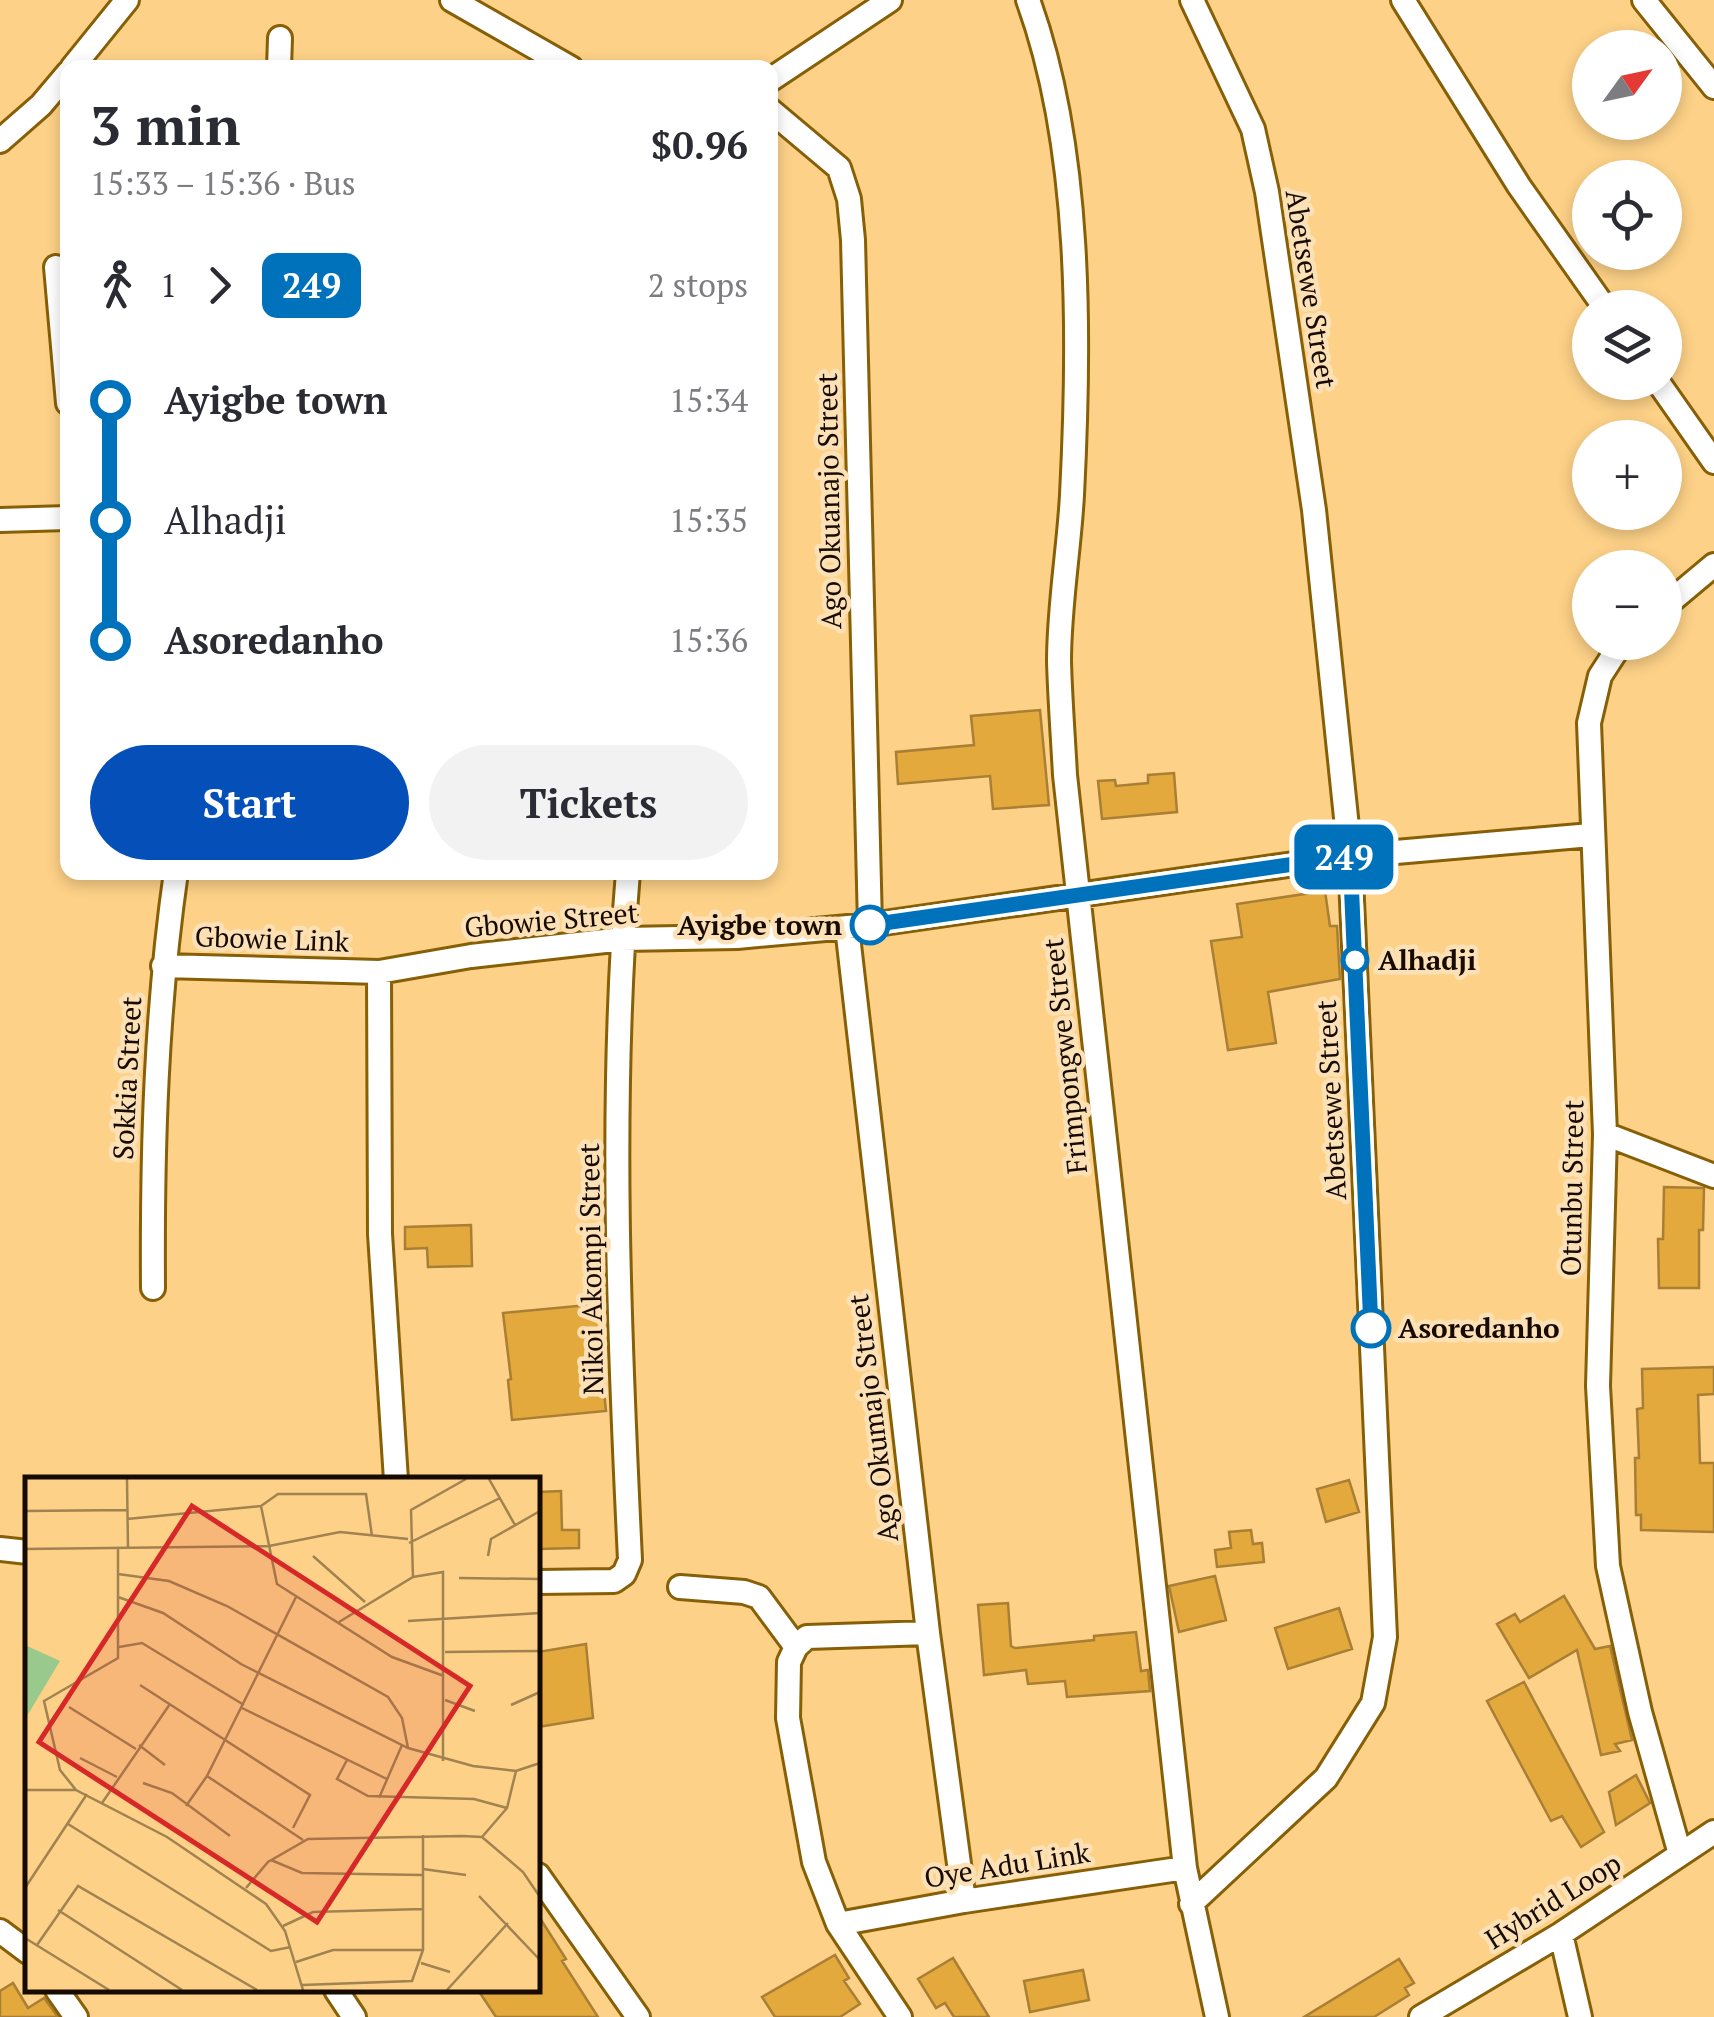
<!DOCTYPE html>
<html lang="en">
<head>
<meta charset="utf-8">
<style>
	:root { --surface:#fff; --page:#f2f2f3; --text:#2b2b33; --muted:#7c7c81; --accent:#054fb9 }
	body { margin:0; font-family:"PT Serif",serif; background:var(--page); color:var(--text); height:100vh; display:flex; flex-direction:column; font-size:38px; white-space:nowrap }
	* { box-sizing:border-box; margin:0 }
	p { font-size:32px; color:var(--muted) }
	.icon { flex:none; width:55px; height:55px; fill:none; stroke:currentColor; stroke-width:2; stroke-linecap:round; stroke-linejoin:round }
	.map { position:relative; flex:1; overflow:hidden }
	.details { position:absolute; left:60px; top:60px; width:718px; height:820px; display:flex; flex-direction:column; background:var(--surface); border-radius:20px; box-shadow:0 5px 15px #0003 }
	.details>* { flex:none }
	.badge { padding:0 20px; border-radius:15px; font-size:35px; line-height:65px }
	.needle { width:65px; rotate:57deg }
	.buttons { position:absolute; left:1572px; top:30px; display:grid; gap:20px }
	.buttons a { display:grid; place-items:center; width:110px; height:110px; border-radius:50%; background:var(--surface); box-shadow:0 5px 15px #0003; font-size:50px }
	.map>.badge { position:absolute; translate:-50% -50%; box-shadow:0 0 0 5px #fff }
	.legs { display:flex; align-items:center; gap:15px; height:110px; padding:0 30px; font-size:32px }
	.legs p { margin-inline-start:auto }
	.overview { display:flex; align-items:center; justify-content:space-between; height:170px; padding:0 30px }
	h1 { font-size:55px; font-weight:600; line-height:75px }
	.action { display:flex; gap:20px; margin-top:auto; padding:20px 30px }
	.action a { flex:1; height:115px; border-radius:60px; background:var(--accent); color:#fff; font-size:40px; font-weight:600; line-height:115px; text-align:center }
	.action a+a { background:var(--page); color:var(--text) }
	ul { padding:0 30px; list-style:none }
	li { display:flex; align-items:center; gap:35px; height:120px; font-size:38px }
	li i { display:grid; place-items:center; width:15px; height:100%; margin:0 12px; background:currentColor }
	li i::after { content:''; width:25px; height:25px; margin:-12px; border:8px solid; border-radius:50%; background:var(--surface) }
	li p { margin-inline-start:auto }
	li:first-child i { background:linear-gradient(#0000 50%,currentColor 0) }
	li:last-child i { background:linear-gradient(currentColor 50%,#0000 0) }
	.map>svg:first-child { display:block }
</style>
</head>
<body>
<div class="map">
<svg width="1714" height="2017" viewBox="0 0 1714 2017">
	<rect width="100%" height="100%" fill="#fdd187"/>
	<path fill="#e3a93d" stroke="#a87f35" stroke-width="2.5" d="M 1040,710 L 1049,805 L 993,809 L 990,776 L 898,784 L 896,752 L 974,745 L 971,716 Z
		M 1174,773 L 1177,812 L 1102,819 L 1098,781 L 1115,780 L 1116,786 L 1148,783 L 1148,775 Z
		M 1325,891 L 1330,926 L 1337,926 L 1340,979 L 1268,992 L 1276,1043 L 1228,1050 L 1211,941 L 1242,937 L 1237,904 Z
		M 1664,1187 L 1704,1188 L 1703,1230 L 1699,1230 L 1699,1288 L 1659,1288 L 1658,1239 L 1663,1239 Z
		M 471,1225 L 472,1266 L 428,1267 L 427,1248 L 405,1249 L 405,1227 Z
		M 598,1304 L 602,1339 L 593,1340 L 596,1371 L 602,1371 L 606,1411 L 512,1420 L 508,1380 L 511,1379 L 503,1313 Z
		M 1714,1367 L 1714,1394 L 1698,1395 L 1700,1463 L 1714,1463 L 1714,1532 L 1641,1530 L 1641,1515 L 1636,1515 L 1635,1458 L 1639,1458 L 1637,1409 L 1643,1408 L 1642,1369 Z
		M 1349,1480 L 1359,1512 L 1326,1522 L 1317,1489 Z
		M 561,1491 L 562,1530 L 579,1530 L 579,1548 L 538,1549 L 538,1492 Z
		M 1251,1530 L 1253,1544 L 1262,1543 L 1264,1562 L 1217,1567 L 1215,1550 L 1231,1548 L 1229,1532 Z
		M 1215,1576 L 1226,1620 L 1179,1632 L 1169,1586 Z
		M 1564,1596 L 1595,1649 L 1610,1646 L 1632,1740 L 1615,1744 L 1620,1751 L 1601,1755 L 1577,1650 L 1529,1678 L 1497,1624 L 1515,1614 L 1520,1622 Z
		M 1008,1603 L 1011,1646 L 1015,1648 L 1094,1640 L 1094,1636 L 1136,1632 L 1141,1671 L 1148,1670 L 1150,1691 L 1067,1697 L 1065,1681 L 1028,1684 L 1026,1670 L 984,1675 L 978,1605 Z
		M 1339,1608 L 1352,1649 L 1288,1669 L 1275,1628 Z
		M 586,1644 L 593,1718 L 538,1727 L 538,1652 Z
		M 1524,1682 L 1604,1832 L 1581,1847 L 1562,1816 L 1551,1821 L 1487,1701 Z
		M 1636,1775 L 1650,1803 L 1616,1825 L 1609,1792 Z
		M 538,1915 L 566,1959 L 562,1961 L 598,2017 L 496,2017 L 478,1990 L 538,1990 Z
		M 835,1955 L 849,1978 L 844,1981 L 860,2004 L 840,2017 L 775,2017 L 762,1997 Z
		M 953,1958 L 989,2017 L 954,2017 L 945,2003 L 936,2008 L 918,1979 Z
		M 1399,1959 L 1414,1983 L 1405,1988 L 1409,1995 L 1374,2017 L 1304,2017 Z
		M 1083,1970 L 1089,2000 L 1030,2012 L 1024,1981 Z
		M 13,1983 L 28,2008 L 44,1998 L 58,2017 L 0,2017 L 0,1991 Z"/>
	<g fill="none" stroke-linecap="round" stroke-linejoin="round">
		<g stroke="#865f06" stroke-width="28">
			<path id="minor" d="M 452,0 L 571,68
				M 1028,0 C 1082,148 1080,339 1072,495 C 1069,550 1059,606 1059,661 C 1060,699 1063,737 1065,775 L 1185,1868 L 1217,2017
				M 1403,0 L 1519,186 L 1605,308
				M 1644,0 L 1714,87
				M 72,68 L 127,0
				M 279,68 L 280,38
				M 770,80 L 890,0
				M 770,110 L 839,168 L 849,199 L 853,240 L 870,925
				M 0,141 L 41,105 L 68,73
				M 56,267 L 68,403
				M 1658,382 L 1714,462
				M 0,520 L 68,518
				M 1665,606 L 1714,565
				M 1622,642 L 1600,676 L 1589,723 L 1605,1134 L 1598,1386 L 1608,1566 L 1640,1712 L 1680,1854
				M 847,927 L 928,1633 L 964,1901
				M 163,966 L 379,972
				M 1605,1134 L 1714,1176
				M 153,1288 C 152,1149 156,1011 176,872
				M 396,1480 L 380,1234 L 379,972 L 471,956 L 623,939 L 737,937 L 870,925 L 1350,856 L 1591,835
				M 0,1549 L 28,1552
				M 538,1582 L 614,1581 L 624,1574 L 630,1560 C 619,1332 609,1101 628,872
				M 680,1587 L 744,1592 L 759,1597 L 796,1647
				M 538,1875 L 638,2017
				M 1191,1904 L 1326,1778 L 1373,1703 L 1385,1637 L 1350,856 L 1314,510 L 1267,192 L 1253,129 L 1192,0
				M 838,1924 L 964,1901 L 1185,1868
				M 0,1931 L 28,1952
				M 1561,1934 L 1580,2017
				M 57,1990 L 76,2017
				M 336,1990 L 354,2017
				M 900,2017 L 838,1924 L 814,1862 L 788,1718 L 789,1662 L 796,1647 L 807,1637 L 928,1633
				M 1421,2017 L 1561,1934 L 1714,1832"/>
		</g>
		<use href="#minor" stroke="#fff" stroke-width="22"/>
	</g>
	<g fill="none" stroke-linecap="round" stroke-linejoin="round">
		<g stroke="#fff" stroke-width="22">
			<path id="line-1" d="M 870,925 L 1350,856 L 1371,1328"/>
		</g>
		<use href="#line-1" stroke="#0072bc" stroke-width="15"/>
	</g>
	<g fill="#fff" stroke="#0072bc" stroke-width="5">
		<circle cx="870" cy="925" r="18"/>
		<circle cx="1355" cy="960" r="12"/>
		<circle cx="1371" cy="1328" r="18"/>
	</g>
	<g text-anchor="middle" stroke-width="9" stroke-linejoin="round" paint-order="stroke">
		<g font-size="28" fill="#170b00" stroke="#fce1b7">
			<text transform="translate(1311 289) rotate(81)" y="10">Abetsewe Street</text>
			<text transform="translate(829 501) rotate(-91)" y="10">Ago Okuanajo Street</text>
			<text transform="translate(551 920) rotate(-5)" y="10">Gbowie Street</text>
			<text transform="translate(272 939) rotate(2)" y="10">Gbowie Link</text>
			<text transform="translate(1065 1056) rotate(-96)" y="10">Frimpongwe Street</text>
			<text transform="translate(127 1078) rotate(-87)" y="10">Sokkia Street</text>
			<text transform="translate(1331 1100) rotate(-93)" y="10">Abetsewe Street</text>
			<text transform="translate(1572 1188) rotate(-89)" y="10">Otunbu Street</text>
			<text transform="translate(591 1269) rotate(-91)" y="10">Nikoi Akompi Street</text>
			<text transform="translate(873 1418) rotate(-97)" y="10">Ago Okumajo Street</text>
			<text transform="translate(1007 1865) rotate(-9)" y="10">Oye Adu Link</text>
			<text transform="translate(1553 1901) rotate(-32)" y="10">Hybrid Loop</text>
		</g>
		<g font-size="28" font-weight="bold" fill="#170b00" stroke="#fce1b7" text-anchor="start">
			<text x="842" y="935" text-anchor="end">Ayigbe town</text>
			<text x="1378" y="970">Alhadji</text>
			<text x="1398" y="1338">Asoredanho</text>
		</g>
	</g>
	<g transform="translate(25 1477)">
		<rect width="515" height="515" fill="#fdd187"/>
		<path d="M 0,168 L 35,184 L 2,239 L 0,238 Z" fill="#99c98d"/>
		<path fill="none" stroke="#a18251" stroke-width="2.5" d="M 102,2 L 103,71M 464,2 L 490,48M 236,29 L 252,107 L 367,180 L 419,199M 236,29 L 253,17 L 341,17 L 347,59M 0,34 L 103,33M 102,42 L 236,29M 384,66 L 475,21M 93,71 L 93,181 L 19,224 L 35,293 L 51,313 L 142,360 L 241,427 L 260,454 L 278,513M 0,72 L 244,69 L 315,55 L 383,62M 288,79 L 340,125M 463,79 L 466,62 L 515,34M 93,97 L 144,104 L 202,129 L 363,220 L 377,241 L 383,271M 388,100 L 386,33 L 441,2M 434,101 L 515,102M 93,120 L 138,136 L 216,187 L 383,271 L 448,289 L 491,294 L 515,286M 271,120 L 182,299 L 278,363M 383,144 L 515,136M 314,145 L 388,100 L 418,95 L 418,284M 94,170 L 117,166 L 219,228M 420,175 L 515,174M 115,208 L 285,318 L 268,351M 420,223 L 450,234M 486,228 L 515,215M 44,230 L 111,272M 217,231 L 362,302M 114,268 L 140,288M 55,281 L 92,300M 322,283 L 312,302 L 343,319 L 449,322 L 482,331M 118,306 L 147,316 L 205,359M 0,313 L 51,313M 354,321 L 377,268M 77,326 L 145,227M 161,329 L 182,299M 43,347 L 246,474 L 266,470M 457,360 L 482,331 L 491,294M 246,383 L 277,396 L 397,398M 398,392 L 441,398M 0,411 L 62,317M 221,411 L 243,385 L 283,362 L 437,359 L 457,360 L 498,395 L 515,420M 454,419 L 515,483M 33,433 L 157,513M 258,449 L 288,435 L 397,432M 0,461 L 84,513M 12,468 L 53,409 L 232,513M 271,485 L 308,473 L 398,473M 396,486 L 425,495M 277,508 L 387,504 L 398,473 L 398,358M 422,513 L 483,446"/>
		<path fill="#d62828" fill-opacity="0.15" stroke="#d62828" stroke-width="5" d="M 167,29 L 445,209 L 292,445 L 14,265 Z"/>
		<rect width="515" height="515" fill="none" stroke="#170b00" stroke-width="5"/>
	</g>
</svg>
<div class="buttons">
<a><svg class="needle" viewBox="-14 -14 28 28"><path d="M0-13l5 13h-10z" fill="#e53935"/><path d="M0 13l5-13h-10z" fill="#7c7c81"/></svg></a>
<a><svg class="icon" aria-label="locate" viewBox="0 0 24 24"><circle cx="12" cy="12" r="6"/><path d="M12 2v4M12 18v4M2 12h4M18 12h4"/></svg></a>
<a><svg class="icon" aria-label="layers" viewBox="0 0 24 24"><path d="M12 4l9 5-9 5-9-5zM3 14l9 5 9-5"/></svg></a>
<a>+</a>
<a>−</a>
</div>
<b class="badge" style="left:1344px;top:857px;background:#0072bc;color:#fff">249</b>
<section class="details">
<div class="overview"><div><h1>3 min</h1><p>15:33 – 15:36 · Bus</p></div><b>$0.96</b></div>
<div class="legs"><svg class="icon" aria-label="walk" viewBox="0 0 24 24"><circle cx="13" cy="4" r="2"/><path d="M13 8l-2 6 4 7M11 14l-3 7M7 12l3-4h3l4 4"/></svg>1<svg class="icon" aria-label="forward" viewBox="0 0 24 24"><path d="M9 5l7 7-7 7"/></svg><b class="badge" style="background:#0072bc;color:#fff">249</b><p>2 stops</p></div>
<ul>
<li><i style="color:#0072bc"></i><b>Ayigbe town</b><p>15:34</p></li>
<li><i style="color:#0072bc"></i><span>Alhadji</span><p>15:35</p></li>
<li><i style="color:#0072bc"></i><b>Asoredanho</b><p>15:36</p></li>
</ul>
<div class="action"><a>Start</a><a>Tickets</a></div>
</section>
</div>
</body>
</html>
